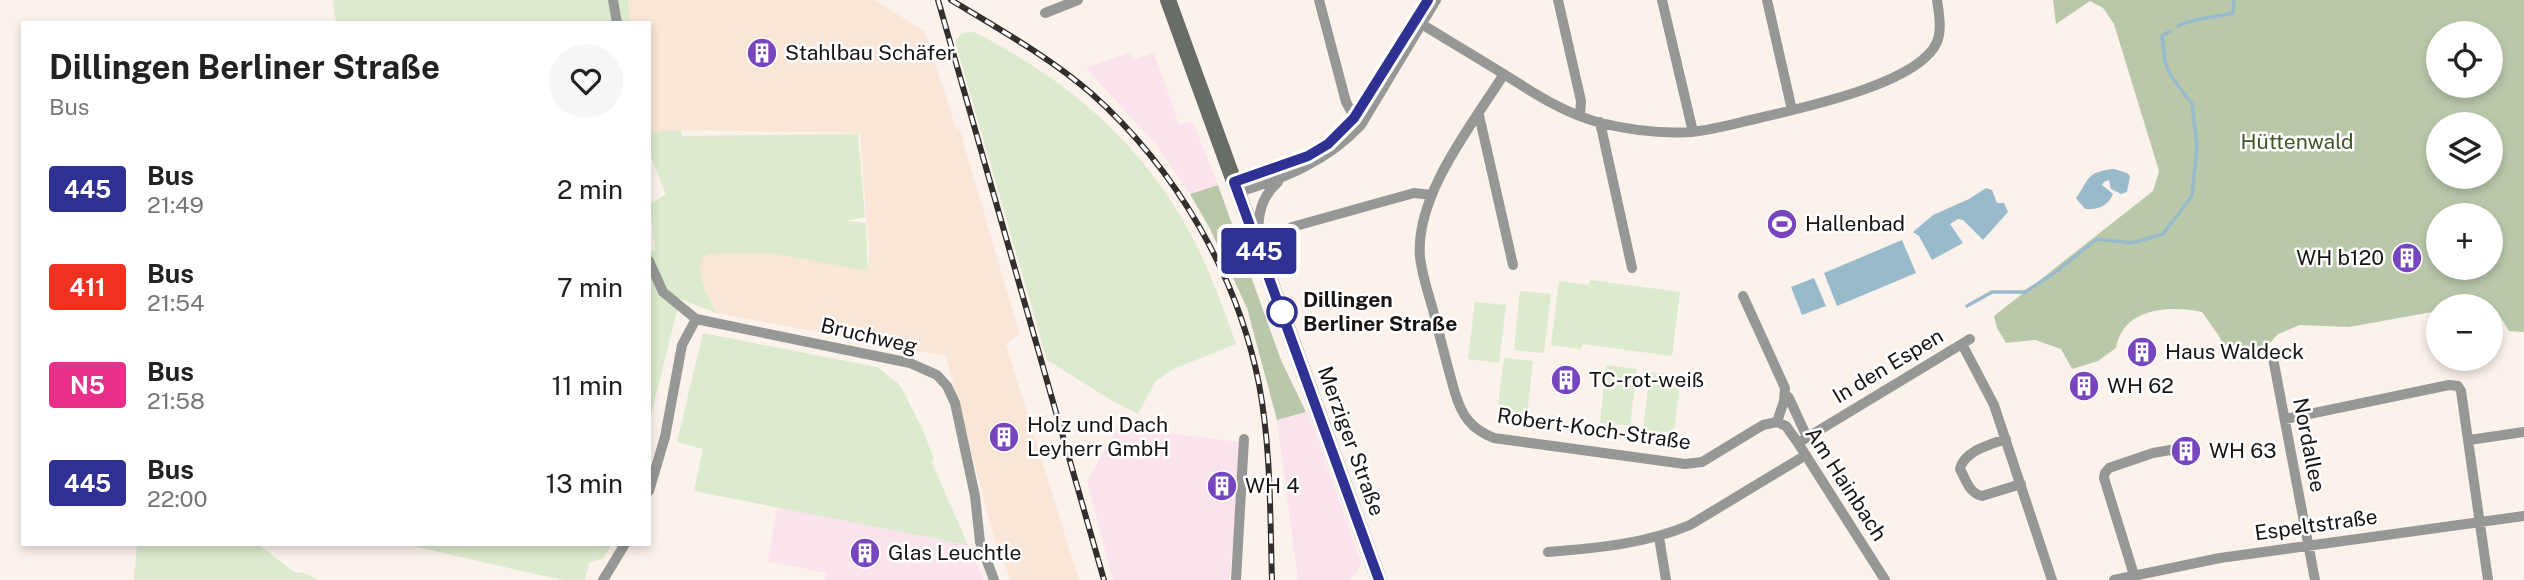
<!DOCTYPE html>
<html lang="en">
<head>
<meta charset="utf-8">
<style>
	:root { --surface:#fff; --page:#f6f6f6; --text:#222; --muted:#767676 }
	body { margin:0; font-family:"Public Sans",sans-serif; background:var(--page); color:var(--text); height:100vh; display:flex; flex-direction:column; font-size:26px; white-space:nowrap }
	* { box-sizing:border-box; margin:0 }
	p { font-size:23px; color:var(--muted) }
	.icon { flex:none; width:38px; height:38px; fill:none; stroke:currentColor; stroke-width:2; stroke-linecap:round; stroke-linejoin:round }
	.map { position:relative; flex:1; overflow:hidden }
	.sheet { position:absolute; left:21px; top:21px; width:630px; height:525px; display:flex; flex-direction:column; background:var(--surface); border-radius:0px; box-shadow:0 4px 10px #0003 }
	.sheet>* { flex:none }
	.badge { padding:0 14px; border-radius:5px; font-size:24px; line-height:46px }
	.fabs { position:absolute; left:2426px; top:21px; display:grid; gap:14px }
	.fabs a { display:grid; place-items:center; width:77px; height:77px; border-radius:50%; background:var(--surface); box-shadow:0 4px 10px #0003; font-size:35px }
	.map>.badge { position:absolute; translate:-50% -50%; box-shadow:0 0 0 4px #fff }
	.round { display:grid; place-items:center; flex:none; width:74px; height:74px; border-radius:37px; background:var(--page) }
	.head { display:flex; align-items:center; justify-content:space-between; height:119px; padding:0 28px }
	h1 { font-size:33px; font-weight:700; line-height:52px }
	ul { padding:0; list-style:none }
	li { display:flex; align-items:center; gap:21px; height:98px; padding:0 28px }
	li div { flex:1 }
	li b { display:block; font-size:26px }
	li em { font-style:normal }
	li .badge { min-width:77px; font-weight:700; text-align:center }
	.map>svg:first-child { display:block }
</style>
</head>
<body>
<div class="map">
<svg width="2524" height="580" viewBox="0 0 2524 580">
	<rect width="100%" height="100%" fill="#fcf2ec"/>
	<path fill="#fbe3ed" d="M 1129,53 L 1133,60 L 1154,53 L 1179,124 L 1193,122 L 1218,185 L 1190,194 L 1157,146 L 1086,68 Z
		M 1308,412 L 1361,562 L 1357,573 L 1348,580 L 1298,580 L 1277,420 Z
		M 1118,427 L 1240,442 L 1239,490 L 1229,580 L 1113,580 L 1087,481 Z
		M 777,507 L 968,545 L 984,580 L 825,580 L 826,573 L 768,561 Z"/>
	<path fill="#fae6d7" d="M 628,0 L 875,0 L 925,32 L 956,128 L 960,130 L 1019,333 L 1006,345 L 1079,580 L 1011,580 L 993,534 L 946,356 L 716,313 L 699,274 L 699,264 L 703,257 L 711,254 L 771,253 L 868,271 L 869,252 L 860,133 L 681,130 L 649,132 L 649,23 L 630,23 Z"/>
	<path fill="#dceacd" d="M 333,0 L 628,0 L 630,23 L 336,23 Z
		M 974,32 C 1053,72 1125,128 1173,204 C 1201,247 1219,295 1236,344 L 1171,370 L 1155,382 L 1138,414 L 1111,400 L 1047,360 L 955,41 L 962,33 Z
		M 681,130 L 682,136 L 858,134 L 865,217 L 845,221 L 866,223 L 868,271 L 771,253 L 711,254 L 703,257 C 694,275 709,296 716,313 L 680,299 L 649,423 L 649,253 L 655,249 L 650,204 L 666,194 L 649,152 L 649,132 Z
		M 1590,280 L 1680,292 L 1672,356 L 1582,344 L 1581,349 L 1551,345 L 1559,281 L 1589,285 Z
		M 1520,291 L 1551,294 L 1544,353 L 1514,350 Z
		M 1475,302 L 1506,305 L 1499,363 L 1468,359 Z
		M 703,333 L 877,367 L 900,385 L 922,428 L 934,459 L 932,463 L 968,545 L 694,491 L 703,449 L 677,442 Z
		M 1504,358 L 1533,361 L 1527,417 L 1497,413 Z
		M 1606,365 L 1637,369 L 1630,426 L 1600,423 Z
		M 1650,372 L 1681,375 L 1674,433 L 1643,430 Z
		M 137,544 L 258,544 L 294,572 L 307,574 L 318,580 L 134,580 Z
		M 404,544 L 612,544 L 603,558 L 589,563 L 585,580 L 562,580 Z"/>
	<path fill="#bac8aa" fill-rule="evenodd" d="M 2053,0 L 2524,0 L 2524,332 L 2509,331 L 2497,311 L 2486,303 L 2466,306 L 2438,306 L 2438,311 L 2349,327 L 2300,325 L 2278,334 L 2261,353 L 2229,357 L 2219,336 L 2202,312 C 2169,305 2123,308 2116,348 L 2098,361 L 2072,369 L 2061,349 L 2035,340 L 2006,343 L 1997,328 L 1994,316 L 2153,191 L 2159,171 L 2114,24 L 2103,8 L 2090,1 L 2056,24 ZM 2438,33 L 2490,33 L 2490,86 L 2438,86 ZM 2438,124 L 2490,124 L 2490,177 L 2438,177 ZM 2438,215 L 2490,215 L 2490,268 L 2438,268 Z
		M 1218,185 L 1281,360 L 1306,412 L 1277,420 L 1247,308 L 1210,229 L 1190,194 Z"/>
	<path fill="#99bacb" d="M 2114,169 L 2127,173 L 2130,176 L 2127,192 L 2121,194 L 2111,189 L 2109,180 L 2104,182 L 2102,185 L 2113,194 C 2108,206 2098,210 2085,209 L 2076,198 C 2090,179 2085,172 2114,169 Z
		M 1986,188 L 1992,190 L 1997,203 L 2004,203 L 2008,212 L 1983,240 L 1963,220 L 1958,219 L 1950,224 L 1963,243 L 1932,260 L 1919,236 L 1913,232 L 1933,215 L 1969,199 Z
		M 1902,240 L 1916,273 L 1837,306 L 1824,273 Z
		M 1814,278 L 1826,306 L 1802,315 L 1791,287 Z"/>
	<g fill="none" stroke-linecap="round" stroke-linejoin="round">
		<path stroke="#99bacb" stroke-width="3.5" d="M 2178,26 C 2190,19 2218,17 2233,13 L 2234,0
			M 1967,306 L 1992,292 L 2025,292 L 2053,274 L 2097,239 L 2132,243 L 2163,234 L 2192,196 L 2197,146 L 2192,104 L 2171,76 L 2165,62 L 2162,36 L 2170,31"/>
		<path stroke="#969895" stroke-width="10" d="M 613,0 L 617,23
			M 1319,0 L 1346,102 L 1356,120
			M 1558,0 L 1581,101 L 1580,116
			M 1662,0 L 1693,132
			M 1767,0 L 1792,110
			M 1045,13 L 1078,0
			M 1415,20 C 1444,38 1473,55 1502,73 C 1534,93 1565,114 1601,123 C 1630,130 1662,134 1691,132 C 1714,130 1737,123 1759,118 C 1801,108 1919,84 1937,42 C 1942,30 1939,13 1937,0
			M 1504,74 C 1472,125 1415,195 1420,257 C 1422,275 1428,292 1433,310 C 1440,337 1447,365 1455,393 C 1462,416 1471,429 1494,438 L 1685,464 L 1702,462 L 1763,425 L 1777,422
			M 1479,115 L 1513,265
			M 1600,122 L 1632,268
			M 1234,182 L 1308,156 L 1328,144 L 1354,118 L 1428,0
			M 1238,192 C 1284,179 1327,161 1361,125 L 1436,0
			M 1292,227 L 1414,193 L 1432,195
			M 1258,236 C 1258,214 1261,197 1278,182
			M 649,261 L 663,292 L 696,319 L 910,363 L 937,375 L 947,386 L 955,403 L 975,496 L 980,542 L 994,580
			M 1743,296 L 1785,388 L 1784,401 L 1777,422
			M 1962,344 L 1994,405 L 2052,580
			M 2273,358 L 2315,580
			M 1785,394 L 1789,398 L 1807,437
			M 2285,419 L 2449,385 L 2458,386 L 2461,391 L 2488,580
			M 1777,422 L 1786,426 L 1798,443 L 1885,580
			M 2006,439 C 1991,444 1964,451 1960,469 C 1966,480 1969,493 1982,496 L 2021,484
			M 2469,440 L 2524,432
			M 1798,443 L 1970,339
			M 649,491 L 665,437 L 682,345 L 696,319
			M 1659,537 L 1666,580
			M 1548,552 C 1597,548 1645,544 1690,525 L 1806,455
			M 2134,575 L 2104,478 L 2105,473 L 2109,468 L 2153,453 L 2182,448
			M 603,580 L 625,544
			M 1236,580 L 1244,439
			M 2114,580 L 2220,558 L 2524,516"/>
		<path stroke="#696d68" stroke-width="16" d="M 1168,0 L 1379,580"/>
		<g stroke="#322e2b" stroke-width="6">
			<path id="rail" d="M 938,0 L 1104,580
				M 951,0 C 999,29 1049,57 1092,94 C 1176,169 1237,274 1259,384 C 1271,448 1270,515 1272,580"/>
		</g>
		<use href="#rail" stroke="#fff" stroke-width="3.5" stroke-dasharray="10" stroke-linecap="butt"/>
	</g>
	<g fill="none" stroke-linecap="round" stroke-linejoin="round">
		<g stroke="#fff" stroke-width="16">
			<path id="line" d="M 1379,580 L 1234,182 L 1308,156 L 1328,144 L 1354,118 L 1428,0"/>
		</g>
		<use href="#line" stroke="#2e3192" stroke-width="10"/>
	</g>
	<defs>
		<g id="building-disc" transform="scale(1.575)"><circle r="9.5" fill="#7746be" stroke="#fff"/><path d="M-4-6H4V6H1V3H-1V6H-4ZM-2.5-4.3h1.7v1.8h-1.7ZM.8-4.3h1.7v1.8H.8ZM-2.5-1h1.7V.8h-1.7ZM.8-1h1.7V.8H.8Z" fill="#fff"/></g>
		<g id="stadium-disc" transform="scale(1.575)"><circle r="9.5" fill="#7746be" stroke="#fff"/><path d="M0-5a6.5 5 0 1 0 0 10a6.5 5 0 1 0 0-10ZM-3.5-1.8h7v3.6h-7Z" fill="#fff"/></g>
	</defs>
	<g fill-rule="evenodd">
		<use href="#building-disc" x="762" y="53"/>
		<use href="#stadium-disc" x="1782" y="224"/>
		<use href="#building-disc" x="2407" y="258"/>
		<use href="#building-disc" x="2142" y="352"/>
		<use href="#building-disc" x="1566" y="380"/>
		<use href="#building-disc" x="2084" y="386"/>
		<use href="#building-disc" x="1004" y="437"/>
		<use href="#building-disc" x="2186" y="451"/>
		<use href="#building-disc" x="1222" y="486"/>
		<use href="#building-disc" x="865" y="553"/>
	</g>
	<circle fill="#fff" stroke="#2e3192" stroke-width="3.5" cx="1282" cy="312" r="14"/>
	<g text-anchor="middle" stroke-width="5" stroke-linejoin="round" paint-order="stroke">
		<g font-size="21" fill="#181412" stroke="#fff" text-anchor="start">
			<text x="785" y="60">Stahlbau Schäfer</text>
			<text x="1805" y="231">Hallenbad</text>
			<text x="2384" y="265" text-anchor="end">WH b120</text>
			<text x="2165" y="359">Haus Waldeck</text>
			<text x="1589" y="387">TC-rot-weiß</text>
			<text x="2107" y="393">WH 62</text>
			<text x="1027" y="432">Holz und Dach<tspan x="1027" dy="24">Leyherr GmbH</tspan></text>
			<text x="2209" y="458">WH 63</text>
			<text x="1245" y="493">WH 4</text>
			<text x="888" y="560">Glas Leuchtle</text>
		</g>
		<g font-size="21" fill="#425627" stroke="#fff">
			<text x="2297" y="149">Hüttenwald</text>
		</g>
		<g font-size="21" font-weight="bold" fill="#181412" stroke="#fff" text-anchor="start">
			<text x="1303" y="307">Dillingen<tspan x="1303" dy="24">Berliner Straße</tspan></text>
		</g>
		<g font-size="21" fill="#181412" stroke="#fff">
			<text transform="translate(869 336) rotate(13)" y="7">Bruchweg</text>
			<text transform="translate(1888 366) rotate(-31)" y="7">In den Espen</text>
			<text transform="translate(1594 429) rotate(8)" y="7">Robert-Koch-Straße</text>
			<text transform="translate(1351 441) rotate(70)" y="7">Merziger Straße</text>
			<text transform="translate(2309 445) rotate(79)" y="7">Nordallee</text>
			<text transform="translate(1846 484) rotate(57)" y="7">Am Hainbach</text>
			<text transform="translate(2316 525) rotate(-8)" y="7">Espeltstraße</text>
		</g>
	</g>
</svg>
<div class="fabs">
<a><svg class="icon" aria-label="locate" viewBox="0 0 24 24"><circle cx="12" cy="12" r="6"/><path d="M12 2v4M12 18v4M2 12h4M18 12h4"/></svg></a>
<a><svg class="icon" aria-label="layers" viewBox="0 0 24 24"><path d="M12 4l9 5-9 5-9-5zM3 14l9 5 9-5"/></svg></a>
<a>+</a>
<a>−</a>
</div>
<b class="badge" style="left:1259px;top:251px;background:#2e3192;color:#fff">445</b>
<section class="sheet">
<div class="head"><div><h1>Dillingen Berliner Straße</h1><p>Bus</p></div><a class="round"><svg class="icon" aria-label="heart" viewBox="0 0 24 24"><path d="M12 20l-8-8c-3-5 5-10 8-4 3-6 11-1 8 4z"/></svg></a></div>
<ul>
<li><span class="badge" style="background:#2e3192;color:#fff">445</span><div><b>Bus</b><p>21:49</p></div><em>2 min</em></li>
<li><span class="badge" style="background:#ef3120;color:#fff">411</span><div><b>Bus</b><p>21:54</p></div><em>7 min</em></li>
<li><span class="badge" style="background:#e8308a;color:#fff">N5</span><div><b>Bus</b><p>21:58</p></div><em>11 min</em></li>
<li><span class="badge" style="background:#2e3192;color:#fff">445</span><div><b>Bus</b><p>22:00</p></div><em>13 min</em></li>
</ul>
</section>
</div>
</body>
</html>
